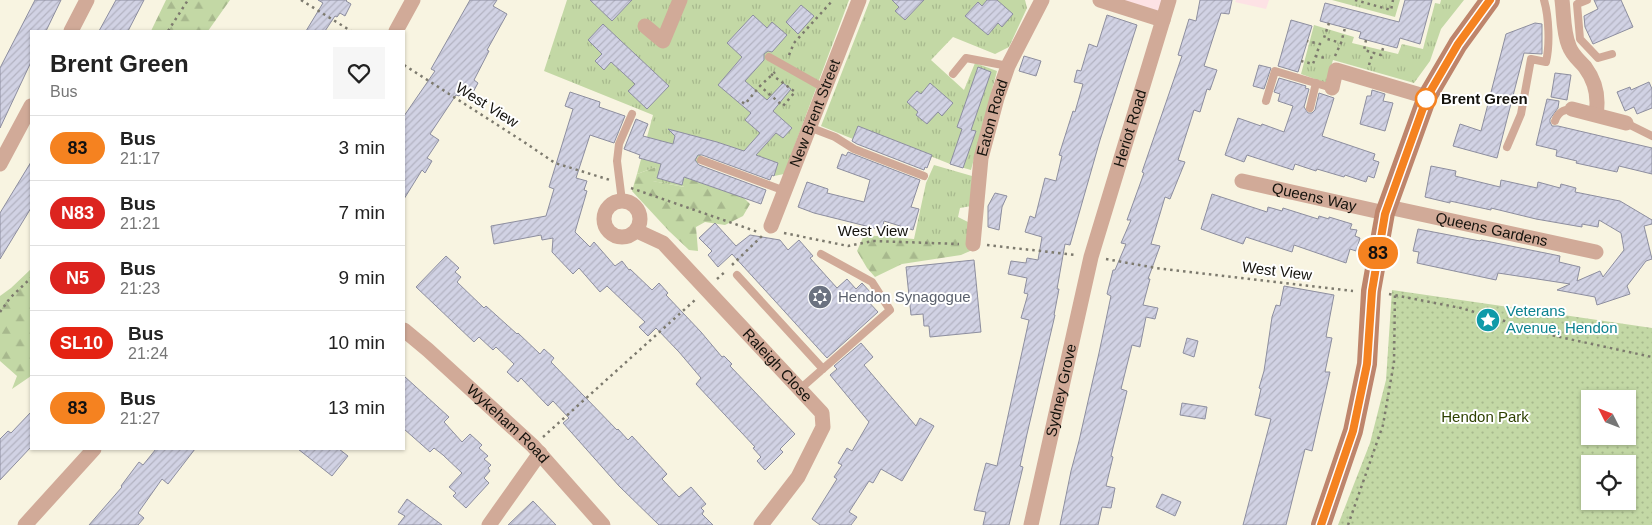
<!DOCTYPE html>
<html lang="en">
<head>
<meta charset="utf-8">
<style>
	:root { --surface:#fff; --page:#f6f6f6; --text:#222; --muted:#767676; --line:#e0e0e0 }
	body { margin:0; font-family:Helvetica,sans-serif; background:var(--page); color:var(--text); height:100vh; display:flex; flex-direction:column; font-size:19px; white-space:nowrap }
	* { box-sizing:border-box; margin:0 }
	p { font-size:16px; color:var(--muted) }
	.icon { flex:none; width:28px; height:28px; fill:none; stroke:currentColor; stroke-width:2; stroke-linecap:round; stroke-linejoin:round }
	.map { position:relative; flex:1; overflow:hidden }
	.panel { position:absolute; left:30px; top:30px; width:375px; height:420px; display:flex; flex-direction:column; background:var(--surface); border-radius:0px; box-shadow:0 1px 4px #0004 }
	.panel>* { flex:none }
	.badge { padding:0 10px; border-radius:16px; font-size:18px; line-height:32px }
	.needle { width:32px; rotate:312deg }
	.controls { position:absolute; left:1581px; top:390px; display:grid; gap:10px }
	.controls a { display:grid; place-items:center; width:55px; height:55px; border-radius:0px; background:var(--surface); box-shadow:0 1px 4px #0004; font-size:25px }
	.map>.badge { position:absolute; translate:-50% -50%; box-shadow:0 0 0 2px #fff }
	.round { display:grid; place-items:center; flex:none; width:52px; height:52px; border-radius:0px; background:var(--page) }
	.headline { display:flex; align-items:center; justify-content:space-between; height:85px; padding:0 20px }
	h1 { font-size:24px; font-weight:600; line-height:38px }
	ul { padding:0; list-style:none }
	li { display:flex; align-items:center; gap:15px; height:65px; padding:0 20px; border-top:1px solid var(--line) }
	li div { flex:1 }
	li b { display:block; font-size:19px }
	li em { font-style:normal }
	li .badge { min-width:55px; font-weight:700; text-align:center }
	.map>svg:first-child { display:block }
</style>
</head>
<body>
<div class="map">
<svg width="1652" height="525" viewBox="0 0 1652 525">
	<defs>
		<pattern id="grass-tufts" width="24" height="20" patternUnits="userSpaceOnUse" patternTransform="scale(1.25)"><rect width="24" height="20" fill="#c3d8a5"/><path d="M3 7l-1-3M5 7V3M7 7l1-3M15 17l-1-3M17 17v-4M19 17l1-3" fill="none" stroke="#a7b88d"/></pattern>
		<pattern id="forest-firs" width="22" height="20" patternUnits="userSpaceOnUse" patternTransform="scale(1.25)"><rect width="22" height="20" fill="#c3d8a5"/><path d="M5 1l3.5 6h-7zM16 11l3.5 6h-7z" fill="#a7b88d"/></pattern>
		<pattern id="park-dots" width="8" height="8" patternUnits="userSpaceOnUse" patternTransform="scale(1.25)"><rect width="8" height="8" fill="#c3d8a5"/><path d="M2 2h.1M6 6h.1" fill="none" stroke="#a7b88d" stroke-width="1.8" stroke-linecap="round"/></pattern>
		<pattern id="building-hatch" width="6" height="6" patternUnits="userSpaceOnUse" patternTransform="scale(1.25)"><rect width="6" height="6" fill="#d1d2e4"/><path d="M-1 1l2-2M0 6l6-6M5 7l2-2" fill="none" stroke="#b3b3c2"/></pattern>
	</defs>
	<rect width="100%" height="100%" fill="#f8f4e1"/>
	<path fill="#fde2e5" d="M 1101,0 L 1169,0 L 1163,19 Z
		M 1236,0 L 1269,0 L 1266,9 L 1235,2 Z"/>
	<path fill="url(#grass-tufts)" d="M 567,0 L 849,0 L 784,174 L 774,176 L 702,152 L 696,169 L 685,187 L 652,181 L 656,167 L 637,174 L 653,115 L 544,71 Z
		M 870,0 L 1025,0 L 1027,8 L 1009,47 L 995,54 L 953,37 L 931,60 L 964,90 L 975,63 L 997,71 L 971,170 L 950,164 L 858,127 L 853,139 L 821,126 Z
		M 1332,0 L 1400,0 L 1395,17 Z
		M 1441,0 L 1464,0 L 1441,29 L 1430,61 L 1414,83 L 1333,60 L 1326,83 L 1301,74 L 1314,25 L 1354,37 L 1352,43 L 1398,54 L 1402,44 L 1423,49 L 1435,3 L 1440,4 Z
		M 934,165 L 972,176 L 971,206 L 960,208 L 958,217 L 972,224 L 970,239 L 914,239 L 926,183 Z"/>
	<path fill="url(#forest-firs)" d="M 166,0 L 230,0 L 208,31 L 151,31 Z
		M 656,167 L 653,181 L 684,187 L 687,175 L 736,190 L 750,204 L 743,216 L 725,225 L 705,222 L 696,227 L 698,251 L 689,250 L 669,231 L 632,191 L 637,174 Z
		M 864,235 L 914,239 L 978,239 L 979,247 L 961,255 L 902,264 L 875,277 L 867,268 L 857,251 Z
		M 31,269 L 31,376 L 12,389 L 17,376 L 0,361 L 0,296 L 11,288 Z"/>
	<path fill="url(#park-dots)" fill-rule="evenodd" d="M 1392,290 L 1652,328 L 1652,525 L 1338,525 L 1370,443 L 1386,380 ZM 1590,399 L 1628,399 L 1628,436 L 1590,436 ZM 1590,464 L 1628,464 L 1628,501 L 1590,501 Z"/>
	<path fill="url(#building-hatch)" stroke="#8d8e9f" d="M 35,0 L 61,0 L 46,31 L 31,31 L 31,62 L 0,128 L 0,68 Z
		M 116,0 L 144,0 L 128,31 L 99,31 Z
		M 318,0 L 347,0 L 346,1 L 351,4 L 345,16 L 340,13 L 337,17 L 335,16 L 325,31 L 306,31 L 323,3 Z
		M 470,0 L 497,0 L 493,6 L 507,14 L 487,50 L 489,51 L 474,80 L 478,83 L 472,94 L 464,89 L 459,96 L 456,95 L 430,134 L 439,140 L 427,158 L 432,161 L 425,173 L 422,170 L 404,199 L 404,116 L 435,71 L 431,69 Z
		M 590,0 L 632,0 L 612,21 Z
		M 892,0 L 924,0 L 905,20 L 895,11 L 899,7 Z
		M 987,0 L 997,0 L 1013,14 L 1002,27 L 998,23 L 988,35 L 965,16 L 978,2 L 982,6 Z
		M 1200,0 L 1232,0 L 1229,14 L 1221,13 L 1204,66 L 1217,70 L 1210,90 L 1207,89 L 1200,112 L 1194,110 L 1178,160 L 1185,162 L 1170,199 L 1165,197 L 1151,244 L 1160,246 L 1148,279 L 1150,279 L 1143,305 L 1158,308 L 1155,319 L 1146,317 L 1140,347 L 1132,345 L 1121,389 L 1127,391 L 1111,456 L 1113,457 L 1106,486 L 1115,488 L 1111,508 L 1102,507 L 1098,525 L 1060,525 L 1071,471 L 1079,441 L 1099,353 L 1111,296 L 1107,294 L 1113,270 L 1115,270 L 1126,244 L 1121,243 L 1131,220 L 1127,220 L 1144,173 L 1142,172 L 1182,56 L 1178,55 L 1189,19 L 1196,21 Z
		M 1405,0 L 1432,0 L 1420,44 L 1400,38 L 1397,48 L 1359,38 L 1361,32 L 1320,21 L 1325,3 L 1399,22 Z
		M 1594,0 L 1621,0 L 1633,27 L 1593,44 L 1585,27 L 1584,16 L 1598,9 Z
		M 801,5 L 814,16 L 798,34 L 786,22 Z
		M 753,15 L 767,28 L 772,22 L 787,35 L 772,52 L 768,51 L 764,54 L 764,60 L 745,81 L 767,100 L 783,83 L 791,89 L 773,111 L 792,128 L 783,138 L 776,133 L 756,155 L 778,163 L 774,176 L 772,175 L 770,180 L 702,155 L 698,155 L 695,160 L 699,165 L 766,190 L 761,204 L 684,177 L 682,185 L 657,178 L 661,164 L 639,158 L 640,155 L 624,149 L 636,119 L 648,124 L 643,136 L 673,144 L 675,136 L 668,129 L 717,142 L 744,151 L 760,133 L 745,120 L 751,113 L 718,85 L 742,57 L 727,43 Z
		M 1107,15 L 1137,25 L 1100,140 L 1070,245 L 1065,244 L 1057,289 L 1059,289 L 1054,315 L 1055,315 L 1027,434 L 1020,466 L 1023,467 L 1009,525 L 983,525 L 986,512 L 974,510 L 978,493 L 986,463 L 997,466 L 1029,320 L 1021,318 L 1028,294 L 1024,293 L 1027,278 L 1008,274 L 1011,261 L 1026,263 L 1027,258 L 1038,260 L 1042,237 L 1025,232 L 1030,216 L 1035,218 L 1045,178 L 1056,181 L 1062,156 L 1059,155 L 1073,111 L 1075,112 L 1083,84 L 1074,82 L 1077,70 L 1081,71 L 1089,44 L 1097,47 Z
		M 1291,20 L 1312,26 L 1298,72 L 1278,66 Z
		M 1535,23 L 1542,24 L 1542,54 L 1524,53 L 1497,158 L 1453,146 L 1460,124 L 1481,131 L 1506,34 Z
		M 603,24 L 669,86 L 647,109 L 628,91 L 635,84 L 611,62 L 604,70 L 595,61 L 602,54 L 588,40 Z
		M 1024,56 L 1041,61 L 1036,76 L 1019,71 Z
		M 1259,65 L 1271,68 L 1264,89 L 1253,86 Z
		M 978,67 L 991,72 L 971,130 L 976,131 L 963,168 L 950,164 L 962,129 L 957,127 Z
		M 1555,73 L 1571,75 L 1567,100 L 1551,97 Z
		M 1279,78 L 1306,86 L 1305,88 L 1309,89 L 1304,107 L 1308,113 L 1312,113 L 1315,110 L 1319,93 L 1334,98 L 1322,136 L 1375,154 L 1373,160 L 1379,162 L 1374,178 L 1368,176 L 1366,182 L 1345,175 L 1344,177 L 1317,169 L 1316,171 L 1295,164 L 1293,170 L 1247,155 L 1244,162 L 1225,155 L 1238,118 L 1261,126 L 1262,124 L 1284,132 L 1293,106 L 1278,101 L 1280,94 L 1274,92 Z
		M 1649,82 L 1652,89 L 1652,108 L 1637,114 L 1634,107 L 1625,111 L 1617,92 L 1630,87 L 1631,90 Z
		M 930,83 L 953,103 L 942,116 L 938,112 L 927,124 L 916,115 L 918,112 L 907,102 L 917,91 L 921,94 Z
		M 1372,90 L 1385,94 L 1383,101 L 1393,103 L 1385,131 L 1360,124 L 1367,96 L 1371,96 Z
		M 570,92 L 600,102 L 599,107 L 625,116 L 614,143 L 590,135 L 576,178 L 587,181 L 584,190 L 587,191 L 575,232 L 590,247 L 594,242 L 615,266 L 622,261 L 629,270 L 630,269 L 652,290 L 659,283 L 668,293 L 666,295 L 701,332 L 722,357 L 724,356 L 732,364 L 730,366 L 795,434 L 780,449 L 783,452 L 765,470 L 757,461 L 761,457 L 753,448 L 755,447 L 696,384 L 701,378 L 679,352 L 656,328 L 648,336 L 639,327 L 645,322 L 607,286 L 600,292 L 579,268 L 573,274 L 552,252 L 553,238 L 542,240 L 541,235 L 494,244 L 491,226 L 546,216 L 554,189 L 549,187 L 573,109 L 565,106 Z
		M 1547,99 L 1559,101 L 1558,108 L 1550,119 L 1550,122 L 1552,126 L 1558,126 L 1652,148 L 1652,174 L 1619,166 L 1617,172 L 1576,163 L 1577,161 L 1556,156 L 1557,150 L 1536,145 Z
		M 858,126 L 932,155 L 927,168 L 925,167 L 924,170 L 857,144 L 852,141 Z
		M 848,152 L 920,180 L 911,207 L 919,209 L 913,230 L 884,221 L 882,230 L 814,213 L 798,207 L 807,182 L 828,189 L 827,193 L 864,202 L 870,180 L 837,168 L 842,154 L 846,156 Z
		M 31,162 L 31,208 L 0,259 L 0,213 Z
		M 1431,166 L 1456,171 L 1455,176 L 1500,187 L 1501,180 L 1537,188 L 1538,182 L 1560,188 L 1561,184 L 1576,188 L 1575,192 L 1620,201 L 1652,220 L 1652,224 L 1644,226 L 1652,259 L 1646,261 L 1627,286 L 1630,294 L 1597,305 L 1595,297 L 1557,290 L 1570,284 L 1498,273 L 1496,280 L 1417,263 L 1419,252 L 1413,251 L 1418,229 L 1480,241 L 1481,240 L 1560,256 L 1559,262 L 1580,267 L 1577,281 L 1600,271 L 1603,277 L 1624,250 L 1621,233 L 1599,220 L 1598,227 L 1582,224 L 1582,227 L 1536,219 L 1491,208 L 1491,210 L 1450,201 L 1450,203 L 1425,197 Z
		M 995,193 L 1007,196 L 1002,207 L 999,230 L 988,227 L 988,206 Z
		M 1212,194 L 1267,212 L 1268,207 L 1282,211 L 1283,208 L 1318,219 L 1319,216 L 1329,219 L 1329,217 L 1352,224 L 1350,229 L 1357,230 L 1355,236 L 1360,238 L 1356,251 L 1350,249 L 1346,263 L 1294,245 L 1292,252 L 1246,237 L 1243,244 L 1201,229 Z
		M 715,223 L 736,246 L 750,235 L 780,240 L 788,250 L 799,240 L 813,256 L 810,258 L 837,288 L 847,279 L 856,289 L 862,283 L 872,294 L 866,299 L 878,312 L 827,358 L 732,254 L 718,267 L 708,255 L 712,251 L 699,238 Z
		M 446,256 L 459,268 L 455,272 L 461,277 L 457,282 L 484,308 L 486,306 L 517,334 L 518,333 L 540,354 L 544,349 L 554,358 L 551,362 L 617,430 L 618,429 L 628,440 L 632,436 L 667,474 L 662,479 L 679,497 L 691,487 L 706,504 L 701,508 L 704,511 L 702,514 L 713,525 L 659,525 L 619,486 L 563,423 L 569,418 L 553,401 L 548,406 L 521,378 L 518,382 L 507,372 L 514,364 L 496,347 L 493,350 L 479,337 L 474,342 L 416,287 Z
		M 974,260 L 981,332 L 930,337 L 929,326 L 924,326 L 923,314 L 911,315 L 906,267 Z
		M 1284,286 L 1334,295 L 1326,337 L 1332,338 L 1325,372 L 1330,372 L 1312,451 L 1305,449 L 1286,525 L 1243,525 L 1271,419 L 1255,415 L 1261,389 L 1259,388 L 1264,371 L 1272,317 L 1276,305 L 1280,306 Z
		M 1187,338 L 1198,341 L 1194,357 L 1183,353 Z
		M 861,343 L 873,357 L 864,365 L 916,426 L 920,418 L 934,426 L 902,481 L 881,469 L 873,483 L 869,481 L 849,512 L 857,517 L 851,525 L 820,525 L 812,519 L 837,479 L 834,477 L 842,465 L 838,463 L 847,448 L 852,451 L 869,422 L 830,375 L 837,369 L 834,366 Z
		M 404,376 L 449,417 L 444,422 L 462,442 L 470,434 L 482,445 L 479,448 L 488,456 L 484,459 L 491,465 L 488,468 L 490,471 L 484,478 L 489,483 L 466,508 L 453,496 L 456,493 L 449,487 L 462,473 L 443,455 L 434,448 L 430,452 L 404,429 Z
		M 1182,403 L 1207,407 L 1205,419 L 1180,415 Z
		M 31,412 L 31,447 L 0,480 L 0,439 L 8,431 L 11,433 Z
		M 156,449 L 195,449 L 168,484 L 162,479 L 138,513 L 144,518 L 138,525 L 89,525 L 122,487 L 121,486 L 139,462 L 143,465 Z
		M 298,449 L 339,449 L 348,456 L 332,476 Z
		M 1162,494 L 1181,502 L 1175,516 L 1156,507 Z
		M 407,499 L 442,525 L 398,525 L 405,516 L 398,512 Z
		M 533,501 L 556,525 L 508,525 Z"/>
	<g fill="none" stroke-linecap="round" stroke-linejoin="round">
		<path stroke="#7d7a6e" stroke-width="2.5" stroke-dasharray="2.5 4" stroke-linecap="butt" d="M 301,0 L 351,31
			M 1355,0 L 1391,10 L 1393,0
			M 1329,23 L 1324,38 L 1341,43 L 1345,28
			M 168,31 L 188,0
			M 1366,40 L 1364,50 L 1381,55 L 1384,45
			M 789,55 L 794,43 L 833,0
			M 1315,56 L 1326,58
			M 1335,56 L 1341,43
			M 1301,61 L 1313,64 L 1320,44 L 1307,41
			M 404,65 L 524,142 L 555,163 L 610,180
			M 1369,65 L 1373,52
			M 771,74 L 795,92 L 783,106 L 760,86 L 775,72
			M 742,102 L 745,104 L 760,86
			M 631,188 L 758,232
			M 784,233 L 848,246 L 873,241 L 959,244
			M 987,245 L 1076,255
			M 1106,259 L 1156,268 L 1353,291
			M 732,265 L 762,236
			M 717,279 L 726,271
			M 1389,294 L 1461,308 L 1555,336 L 1652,357
			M 0,312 L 10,298 L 31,278
			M 543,437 L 695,300
			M 1348,525 L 1383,425 L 1394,362 L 1395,294"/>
		<path stroke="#d1aa98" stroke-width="8" d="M 1587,0 L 1577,4 L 1580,39 L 1598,58 L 1612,54
			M 769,57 L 824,88
			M 953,74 L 966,58 L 1008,66
			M 1266,101 L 1275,71 L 1332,88
			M 1310,108 L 1316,83
			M 1555,121 C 1558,112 1563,110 1572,109
			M 1626,123 L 1652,136
			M 809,127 L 835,137 L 854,149 L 924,176
			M 1507,147 L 1521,114 L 1531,59 L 1546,62 C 1550,45 1549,17 1544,0
			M 701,160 L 785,191
			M 622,201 L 617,161 L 619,144 L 632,114
			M 737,275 L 823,369
			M 800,389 L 890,310 L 872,282 L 821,254"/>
		<g stroke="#d1aa98" stroke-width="15">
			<path d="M 1100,0 L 1163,20"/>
			<path d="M 1562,0 C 1564,15 1563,32 1569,46 C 1572,55 1579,60 1585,67 C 1596,82 1599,97 1596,114"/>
			<path d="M 645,26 L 663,41 L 680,0"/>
			<path d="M 71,31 L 87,0"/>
			<path d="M 396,31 L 413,0"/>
			<path d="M 1332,88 L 1336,70 L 1427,97"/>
			<path d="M 1572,109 L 1626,123"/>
			<path d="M 0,164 L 31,106"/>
			<path id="s1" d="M 1242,181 L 1385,213"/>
			<circle cx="622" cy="219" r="18"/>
			<path id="s2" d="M 1388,207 L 1596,252"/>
			<path id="s3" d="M 771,226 L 859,0"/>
			<path id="s4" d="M 637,231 L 663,243 L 822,413 L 823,427 L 798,477 L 761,525"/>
			<path id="s5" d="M 973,244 L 981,158 L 997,98 L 1008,66 L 1042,0"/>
			<path id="s6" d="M 404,330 L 428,350 L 533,446 L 603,525"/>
			<path d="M 25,525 L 94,449"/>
			<path d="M 489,525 L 540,453"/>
			<path id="s7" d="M 1031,525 L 1091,257 L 1169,0"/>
		</g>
		<path stroke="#be856c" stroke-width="20" d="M 1321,525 L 1353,431 L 1367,364 L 1371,291 L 1385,213 L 1427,97 L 1458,44 L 1490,0"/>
	</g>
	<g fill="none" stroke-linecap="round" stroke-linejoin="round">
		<g stroke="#fff" stroke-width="11">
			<path id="line" d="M 1321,525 L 1353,431 L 1367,364 L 1372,291 L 1385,214 L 1427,97 L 1458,44 L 1490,0"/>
		</g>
		<use href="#line" stroke="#f58220" stroke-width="8"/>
	</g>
	<defs>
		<g id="synagogue-disc" transform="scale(1.25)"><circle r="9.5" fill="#6b7280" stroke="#fff"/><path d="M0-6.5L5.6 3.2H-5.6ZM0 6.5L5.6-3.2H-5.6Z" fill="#fff"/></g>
		<g id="sight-disc" transform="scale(1.25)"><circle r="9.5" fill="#0f9aa8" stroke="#fff"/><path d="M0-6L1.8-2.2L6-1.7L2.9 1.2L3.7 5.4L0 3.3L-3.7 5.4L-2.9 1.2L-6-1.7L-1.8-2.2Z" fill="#fff"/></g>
	</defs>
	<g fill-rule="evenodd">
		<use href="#synagogue-disc" x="820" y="297"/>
		<use href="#sight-disc" x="1488" y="320"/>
	</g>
	<circle fill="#fff" stroke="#f58220" stroke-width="2.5" cx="1426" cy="99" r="10"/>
	<g text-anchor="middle" stroke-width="4" stroke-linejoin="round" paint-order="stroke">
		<g font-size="15" font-weight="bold" fill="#14120c" stroke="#fff" text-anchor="start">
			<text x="1441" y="104">Brent Green</text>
		</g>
		<g font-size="15" fill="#14120c" stroke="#fff">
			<text transform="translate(487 105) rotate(32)" y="5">West View</text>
			<text dy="5" stroke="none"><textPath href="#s3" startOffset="121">New Brent Street</textPath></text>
			<text dy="5" stroke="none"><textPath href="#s5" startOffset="128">Eaton Road</textPath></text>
			<text dy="5" stroke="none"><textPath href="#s7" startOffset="409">Heriot Road</textPath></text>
			<text dy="5" stroke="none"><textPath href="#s1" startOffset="74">Queens Way</textPath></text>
			<text dy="5" stroke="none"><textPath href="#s2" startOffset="106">Queens Gardens</textPath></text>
			<text x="873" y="236">West View</text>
			<text transform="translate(1277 271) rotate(7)" y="5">West View</text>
			<text dy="5" stroke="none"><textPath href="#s4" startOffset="196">Raleigh Close</textPath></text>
			<text dy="5" stroke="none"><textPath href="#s7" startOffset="138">Sydney Grove</textPath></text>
			<text dy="5" stroke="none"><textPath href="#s6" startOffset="140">Wykeham Road</textPath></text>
		</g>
		<g font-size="15" fill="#5b616d" stroke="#fff" text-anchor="start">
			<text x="838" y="302">Hendon Synagogue</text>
		</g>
		<g font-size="15" fill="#0d838f" stroke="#fff" text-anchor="start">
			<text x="1506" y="316">Veterans<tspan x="1506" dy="17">Avenue, Hendon</tspan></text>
		</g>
		<g font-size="15" fill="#2e4101" stroke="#fff">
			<text x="1485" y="422">Hendon Park</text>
		</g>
	</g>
</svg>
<div class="controls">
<a><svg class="needle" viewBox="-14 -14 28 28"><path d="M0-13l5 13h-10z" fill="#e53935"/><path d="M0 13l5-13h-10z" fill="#767676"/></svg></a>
<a><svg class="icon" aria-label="locate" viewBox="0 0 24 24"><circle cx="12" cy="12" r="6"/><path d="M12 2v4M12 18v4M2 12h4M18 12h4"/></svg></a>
</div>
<b class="badge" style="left:1378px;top:253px;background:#f58220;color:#111">83</b>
<section class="panel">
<div class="headline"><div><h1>Brent Green</h1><p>Bus</p></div><a class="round"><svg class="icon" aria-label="heart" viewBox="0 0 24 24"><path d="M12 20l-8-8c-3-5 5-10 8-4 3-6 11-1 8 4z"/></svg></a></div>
<ul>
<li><span class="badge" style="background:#f58220;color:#111">83</span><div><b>Bus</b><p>21:17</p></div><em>3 min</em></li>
<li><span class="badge" style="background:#dc241f;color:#fff">N83</span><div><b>Bus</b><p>21:21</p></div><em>7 min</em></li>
<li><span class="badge" style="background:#dc241f;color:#fff">N5</span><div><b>Bus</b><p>21:23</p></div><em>9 min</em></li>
<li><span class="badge" style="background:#e42313;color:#fff">SL10</span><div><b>Bus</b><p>21:24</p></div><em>10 min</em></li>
<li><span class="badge" style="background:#f58220;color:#111">83</span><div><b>Bus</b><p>21:27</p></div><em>13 min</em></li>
</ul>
</section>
</div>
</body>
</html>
